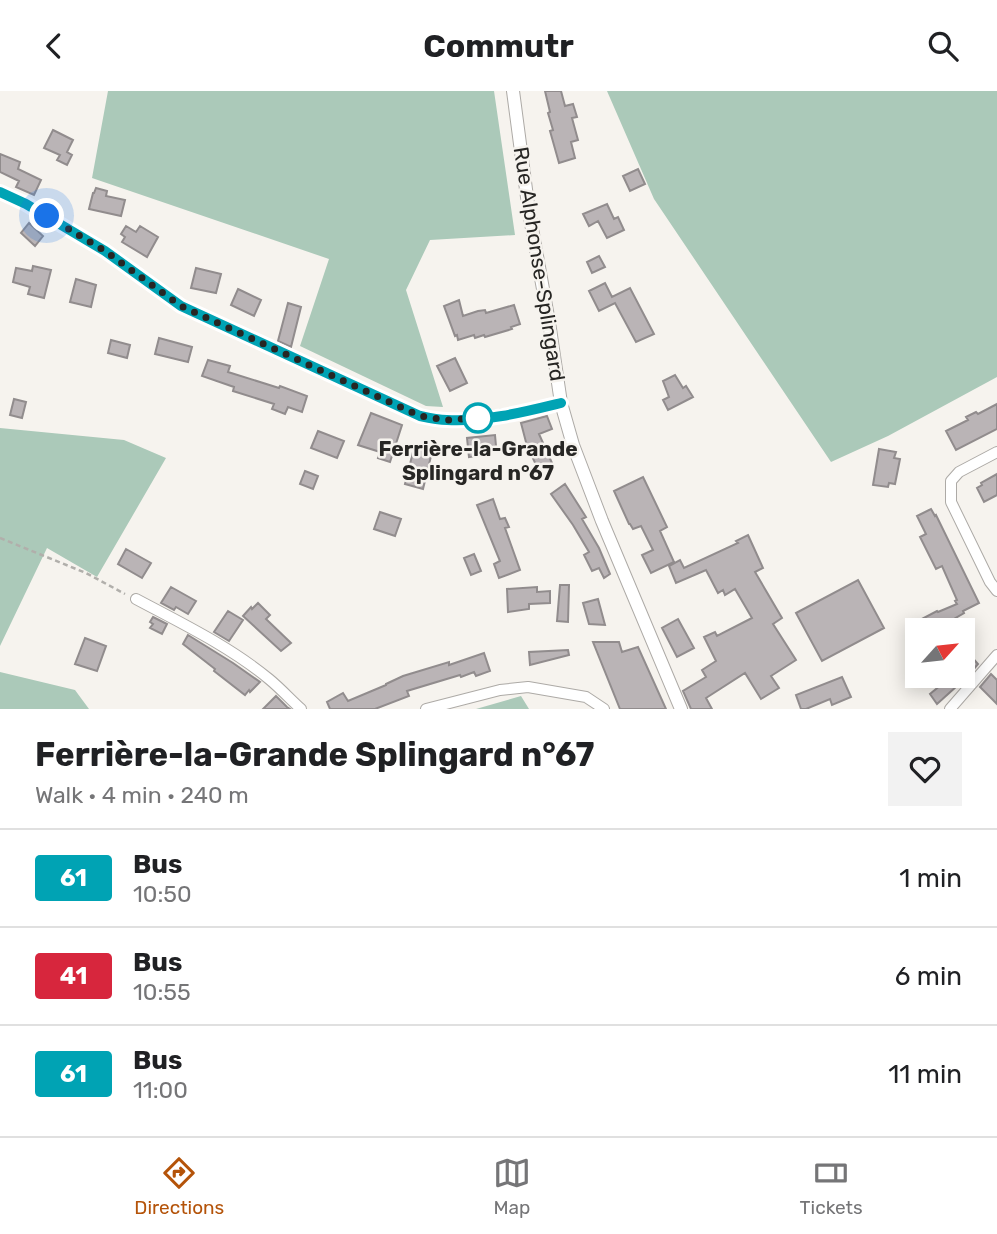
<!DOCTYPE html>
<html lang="en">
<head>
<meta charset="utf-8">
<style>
	:root { --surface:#fff; --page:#f2f2f2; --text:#202124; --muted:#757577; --line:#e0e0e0; --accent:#b45309 }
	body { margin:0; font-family:Rubik,sans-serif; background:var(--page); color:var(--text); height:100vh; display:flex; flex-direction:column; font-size:26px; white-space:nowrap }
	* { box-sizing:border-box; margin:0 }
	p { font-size:23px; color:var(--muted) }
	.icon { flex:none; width:38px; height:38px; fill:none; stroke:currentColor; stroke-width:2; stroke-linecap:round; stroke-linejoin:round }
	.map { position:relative; height:618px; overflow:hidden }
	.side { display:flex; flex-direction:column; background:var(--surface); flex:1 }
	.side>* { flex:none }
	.badge { padding:0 14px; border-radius:5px; font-size:24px; line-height:46px }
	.needle { width:46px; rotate:63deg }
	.buttons { position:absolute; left:905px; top:527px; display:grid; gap:14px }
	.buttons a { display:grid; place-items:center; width:70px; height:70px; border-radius:0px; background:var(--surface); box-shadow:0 4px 18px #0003; font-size:35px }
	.you { position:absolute; width:35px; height:35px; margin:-18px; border:5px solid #fff; border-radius:50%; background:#1a73e8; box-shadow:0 0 0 10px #1a73e833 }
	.map>.badge { position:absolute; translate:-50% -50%; box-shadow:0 0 0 4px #fff }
	.round { display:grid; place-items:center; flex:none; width:74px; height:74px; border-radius:0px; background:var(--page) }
	.summary { display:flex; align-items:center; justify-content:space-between; height:119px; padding:0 35px }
	h1 { font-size:33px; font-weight:700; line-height:52px }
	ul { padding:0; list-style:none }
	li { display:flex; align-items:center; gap:21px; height:98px; padding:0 35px; border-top:2px solid var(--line) }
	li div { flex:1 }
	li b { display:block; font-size:26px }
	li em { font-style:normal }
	li .badge { min-width:77px; font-weight:700; text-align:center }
	header { display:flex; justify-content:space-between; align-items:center; height:91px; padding:0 35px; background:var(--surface); font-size:32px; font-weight:700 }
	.menu { display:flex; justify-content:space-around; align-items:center; height:98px; border-top:2px solid var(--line); background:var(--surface); font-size:19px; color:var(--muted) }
	.menu a { display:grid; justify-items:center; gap:4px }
	.menu .active { color:var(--accent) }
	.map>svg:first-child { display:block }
</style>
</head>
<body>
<header><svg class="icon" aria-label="back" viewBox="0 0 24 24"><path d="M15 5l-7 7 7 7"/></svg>Commutr<svg class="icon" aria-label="search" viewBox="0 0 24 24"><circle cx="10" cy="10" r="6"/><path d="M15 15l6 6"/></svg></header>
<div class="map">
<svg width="997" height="618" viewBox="0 0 997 618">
	<rect width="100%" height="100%" fill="#f6f3ee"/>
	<path fill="#abc9b9" d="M 108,0 L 494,0 L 515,144 L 430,149 L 406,199 L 443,316 L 426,315 L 300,255 L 329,168 L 92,87 Z
		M 607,0 L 997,0 L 997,286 L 888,345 L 831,371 L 654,108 Z
		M 0,337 L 124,349 L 166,367 L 97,486 L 47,457 L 0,555 Z
		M 0,581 L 75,599 L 89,618 L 0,618 Z
		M 521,605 L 529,618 L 476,618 Z"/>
	<path fill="#bab4b6" stroke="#918c8d" stroke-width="2" d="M 545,0 L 561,0 L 565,15 L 573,13 L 577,26 L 572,27 L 578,49 L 571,51 L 575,67 L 559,72 L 550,40 L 553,39 L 548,22 L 550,21 Z
		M 53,39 L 73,49 L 67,61 L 72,64 L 67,74 L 57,69 L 60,64 L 44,57 Z
		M 0,63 L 20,71 L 18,78 L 41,89 L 34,104 L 16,96 L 19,90 L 0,81 Z
		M 638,78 L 645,93 L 630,100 L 623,85 Z
		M 96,97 L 107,100 L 106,105 L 125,109 L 121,125 L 89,118 L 93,102 L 94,102 Z
		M 607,113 L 614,128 L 618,126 L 624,139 L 607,147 L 598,130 L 589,135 L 583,123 Z
		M 29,132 L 43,145 L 35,155 L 21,142 Z
		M 126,135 L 136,141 L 140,135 L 158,146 L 147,166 L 122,151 L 125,146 L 121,143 Z
		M 599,165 L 605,176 L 592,182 L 587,171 Z
		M 33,175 L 51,179 L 44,207 L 28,203 L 30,196 L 13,191 L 16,177 L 32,180 Z
		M 196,177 L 221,183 L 216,202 L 191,197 Z
		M 76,188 L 96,194 L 91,216 L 70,211 Z
		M 605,192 L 612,206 L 630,197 L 654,243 L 636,251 L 615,212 L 599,220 L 589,200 Z
		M 238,198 L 261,209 L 254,225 L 231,214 Z
		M 459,209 L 463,225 L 478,220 L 485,219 L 486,222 L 514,214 L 520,233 L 511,236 L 512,238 L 485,246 L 484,244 L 475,247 L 474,244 L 458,249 L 457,244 L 455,245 L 444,215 Z
		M 288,212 L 301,216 L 291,256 L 278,250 Z
		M 159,247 L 192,256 L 188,271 L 155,263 Z
		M 111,249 L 130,254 L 127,267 L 108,262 Z
		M 455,267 L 467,292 L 450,300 L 437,275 Z
		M 208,269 L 230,275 L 228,281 L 279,297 L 280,295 L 307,305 L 302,321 L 288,316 L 285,323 L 272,318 L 274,313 L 233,300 L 234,296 L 202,285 Z
		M 675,284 L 683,297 L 686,295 L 693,306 L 668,319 L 663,309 L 669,306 L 663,290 Z
		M 14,308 L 26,311 L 22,327 L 10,324 Z
		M 997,313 L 997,338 L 956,359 L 946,340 L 968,329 L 966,326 L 976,321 L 978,323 Z
		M 371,322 L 402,334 L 390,371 L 378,367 L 380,361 L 358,354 Z
		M 547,325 L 552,338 L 539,343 L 552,372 L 538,378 L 527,355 L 521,332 Z
		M 318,340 L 344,350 L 337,367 L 311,357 Z
		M 495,344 L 496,355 L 490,356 L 491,363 L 469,366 L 467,347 Z
		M 414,357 L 432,361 L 423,398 L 405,393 Z
		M 879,358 L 896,361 L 894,367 L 900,368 L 895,393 L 889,392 L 888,396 L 873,394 Z
		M 305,380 L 318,385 L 313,398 L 300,393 Z
		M 997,383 L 997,404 L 984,411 L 977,397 L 982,394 L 981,392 Z
		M 643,386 L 667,436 L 660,440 L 674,471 L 651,482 L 642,464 L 653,459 L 641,435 L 633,438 L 630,433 L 629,433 L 614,400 Z
		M 565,393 L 586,426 L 582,428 L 599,457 L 610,483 L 604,487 L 599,477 L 592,480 L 584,464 L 589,461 L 573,434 L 551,403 Z
		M 493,408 L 500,428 L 505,427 L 509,436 L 505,437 L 520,479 L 499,487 L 494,473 L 500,470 L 477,414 Z
		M 931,418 L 935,425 L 936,424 L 979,512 L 963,520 L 964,522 L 947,532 L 952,539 L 922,539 L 918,530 L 937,520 L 938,521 L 957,513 L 955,510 L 957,509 L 942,475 L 936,478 L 920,446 L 926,443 L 917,425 Z
		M 380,421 L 401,428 L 395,445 L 374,438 Z
		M 748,444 L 763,477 L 755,481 L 782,527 L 773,533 L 796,569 L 771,585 L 779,597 L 761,608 L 745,582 L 706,607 L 712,618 L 691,618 L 683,600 L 706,586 L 702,579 L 716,570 L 704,546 L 715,541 L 717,545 L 752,527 L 735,498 L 725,504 L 723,499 L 718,502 L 706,479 L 676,492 L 669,475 L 680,469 L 684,477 L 738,452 L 736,450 Z
		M 126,458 L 151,472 L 142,487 L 118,473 Z
		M 474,463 L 481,480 L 471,484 L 464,467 Z
		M 858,489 L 884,537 L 822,570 L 796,522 Z
		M 560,494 L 569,494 L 568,531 L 557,530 Z
		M 171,496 L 196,510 L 188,523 L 176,516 L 174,519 L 161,512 Z
		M 537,496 L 537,501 L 550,500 L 550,512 L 529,513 L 529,518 L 508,521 L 507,498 Z
		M 598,508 L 605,534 L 589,533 L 583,512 Z
		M 258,512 L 270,524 L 266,528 L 291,552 L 281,560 L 243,525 L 251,516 L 252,518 Z
		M 228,520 L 243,529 L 229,550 L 214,541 Z
		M 153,526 L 167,533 L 162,543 L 150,537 L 153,533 L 150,531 Z
		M 678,528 L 694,557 L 677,566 L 662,537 Z
		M 188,544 L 233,572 L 260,591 L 250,601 L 249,599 L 245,604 L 214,580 L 215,578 L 183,553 Z
		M 85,547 L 106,555 L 97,580 L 75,573 Z
		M 593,551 L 619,551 L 622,561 L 638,556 L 666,618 L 620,618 Z
		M 962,555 L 978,573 L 968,585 L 937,613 L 930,603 L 953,584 L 962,584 Z
		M 568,559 L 569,564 L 530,574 L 529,561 Z
		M 484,562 L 490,580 L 476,585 L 474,581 L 461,586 L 460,584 L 407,600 L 409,605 L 375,618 L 330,618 L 327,611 L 343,602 L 348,610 L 386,594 L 386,593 L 403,585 L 449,571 L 449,574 Z
		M 991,583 L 997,589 L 997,613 L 980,596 Z
		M 842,586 L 851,606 L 832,614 L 830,608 L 806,618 L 801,618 L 796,604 Z
		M 276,605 L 287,616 L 290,618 L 263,618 Z"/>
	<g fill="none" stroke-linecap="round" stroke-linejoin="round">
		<g stroke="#adaaa6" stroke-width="12">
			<path id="minor" d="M 997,361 L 959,381 L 951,390 L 951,411 L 990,491 L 997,500
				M 136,508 C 181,532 229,555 269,588 C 280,597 290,608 301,618
				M 426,618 L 500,599 L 528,596 L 586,606 L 604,618
				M 950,618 L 997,564"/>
		</g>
		<g stroke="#adaaa6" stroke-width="14">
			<path id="tertiary" d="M 513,0 L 529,121 L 549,231 L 561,312 L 573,354 L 602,430 L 681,618
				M 0,101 L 26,113 L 105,160 L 181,215 L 420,325 C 429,327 438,329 447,329 C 485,330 524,321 561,312"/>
		</g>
		<path stroke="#b1afab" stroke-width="2.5" stroke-dasharray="5 3.5" stroke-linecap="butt" d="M 0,447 L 86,482 L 125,503"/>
		<use href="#minor" stroke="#fff" stroke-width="10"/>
		<use href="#tertiary" stroke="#fff" stroke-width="12"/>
	</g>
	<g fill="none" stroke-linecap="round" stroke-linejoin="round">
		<g stroke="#fff" stroke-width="16">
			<path id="line" d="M 0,101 L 26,113 L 105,160 L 181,215 L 420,325 C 429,327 438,329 447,329 C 485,331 524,321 561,312"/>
		</g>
		<use href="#line" stroke="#00a3b4" stroke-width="10"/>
		<path stroke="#272624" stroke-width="7" stroke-dasharray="0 12.6" d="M 47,125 L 105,160 L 181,215 L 420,325 L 447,329 L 478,327"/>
	</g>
	<circle fill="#fff" stroke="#00a3b4" stroke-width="3.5" cx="478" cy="327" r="14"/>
	<g text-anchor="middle" stroke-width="5" stroke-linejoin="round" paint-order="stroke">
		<g font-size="21" fill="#272624" stroke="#f6f3ee">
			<text transform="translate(539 173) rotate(81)" y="7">Rue Alphonse-Splingard</text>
		</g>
		<g font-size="21" font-weight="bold" fill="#272624" stroke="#f6f3ee">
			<text x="478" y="365">Ferrière-la-Grande<tspan x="478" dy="24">Splingard n°67</tspan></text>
		</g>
	</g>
</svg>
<div class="buttons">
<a><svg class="needle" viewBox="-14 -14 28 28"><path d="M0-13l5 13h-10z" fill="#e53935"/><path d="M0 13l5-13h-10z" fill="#757577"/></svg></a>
</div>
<div class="you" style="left:47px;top:125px"></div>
</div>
<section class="side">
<div class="summary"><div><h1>Ferrière-la-Grande Splingard n°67</h1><p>Walk · 4 min · 240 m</p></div><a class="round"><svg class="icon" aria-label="heart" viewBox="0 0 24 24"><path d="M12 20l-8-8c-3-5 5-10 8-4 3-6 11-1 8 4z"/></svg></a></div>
<ul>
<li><span class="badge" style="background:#00a3b4;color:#fff">61</span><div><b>Bus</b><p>10:50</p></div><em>1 min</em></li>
<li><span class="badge" style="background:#d7263d;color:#fff">41</span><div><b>Bus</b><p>10:55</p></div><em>6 min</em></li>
<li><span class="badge" style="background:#00a3b4;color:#fff">61</span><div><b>Bus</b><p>11:00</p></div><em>11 min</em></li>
</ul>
</section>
<nav class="menu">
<a class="active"><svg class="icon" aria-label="directions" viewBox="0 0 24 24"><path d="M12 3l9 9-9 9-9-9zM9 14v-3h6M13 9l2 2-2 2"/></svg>Directions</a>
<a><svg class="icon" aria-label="map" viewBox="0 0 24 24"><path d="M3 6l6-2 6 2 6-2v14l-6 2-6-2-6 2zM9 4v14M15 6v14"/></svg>Map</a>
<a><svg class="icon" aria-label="tickets" viewBox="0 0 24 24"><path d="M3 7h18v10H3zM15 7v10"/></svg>Tickets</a>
</nav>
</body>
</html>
